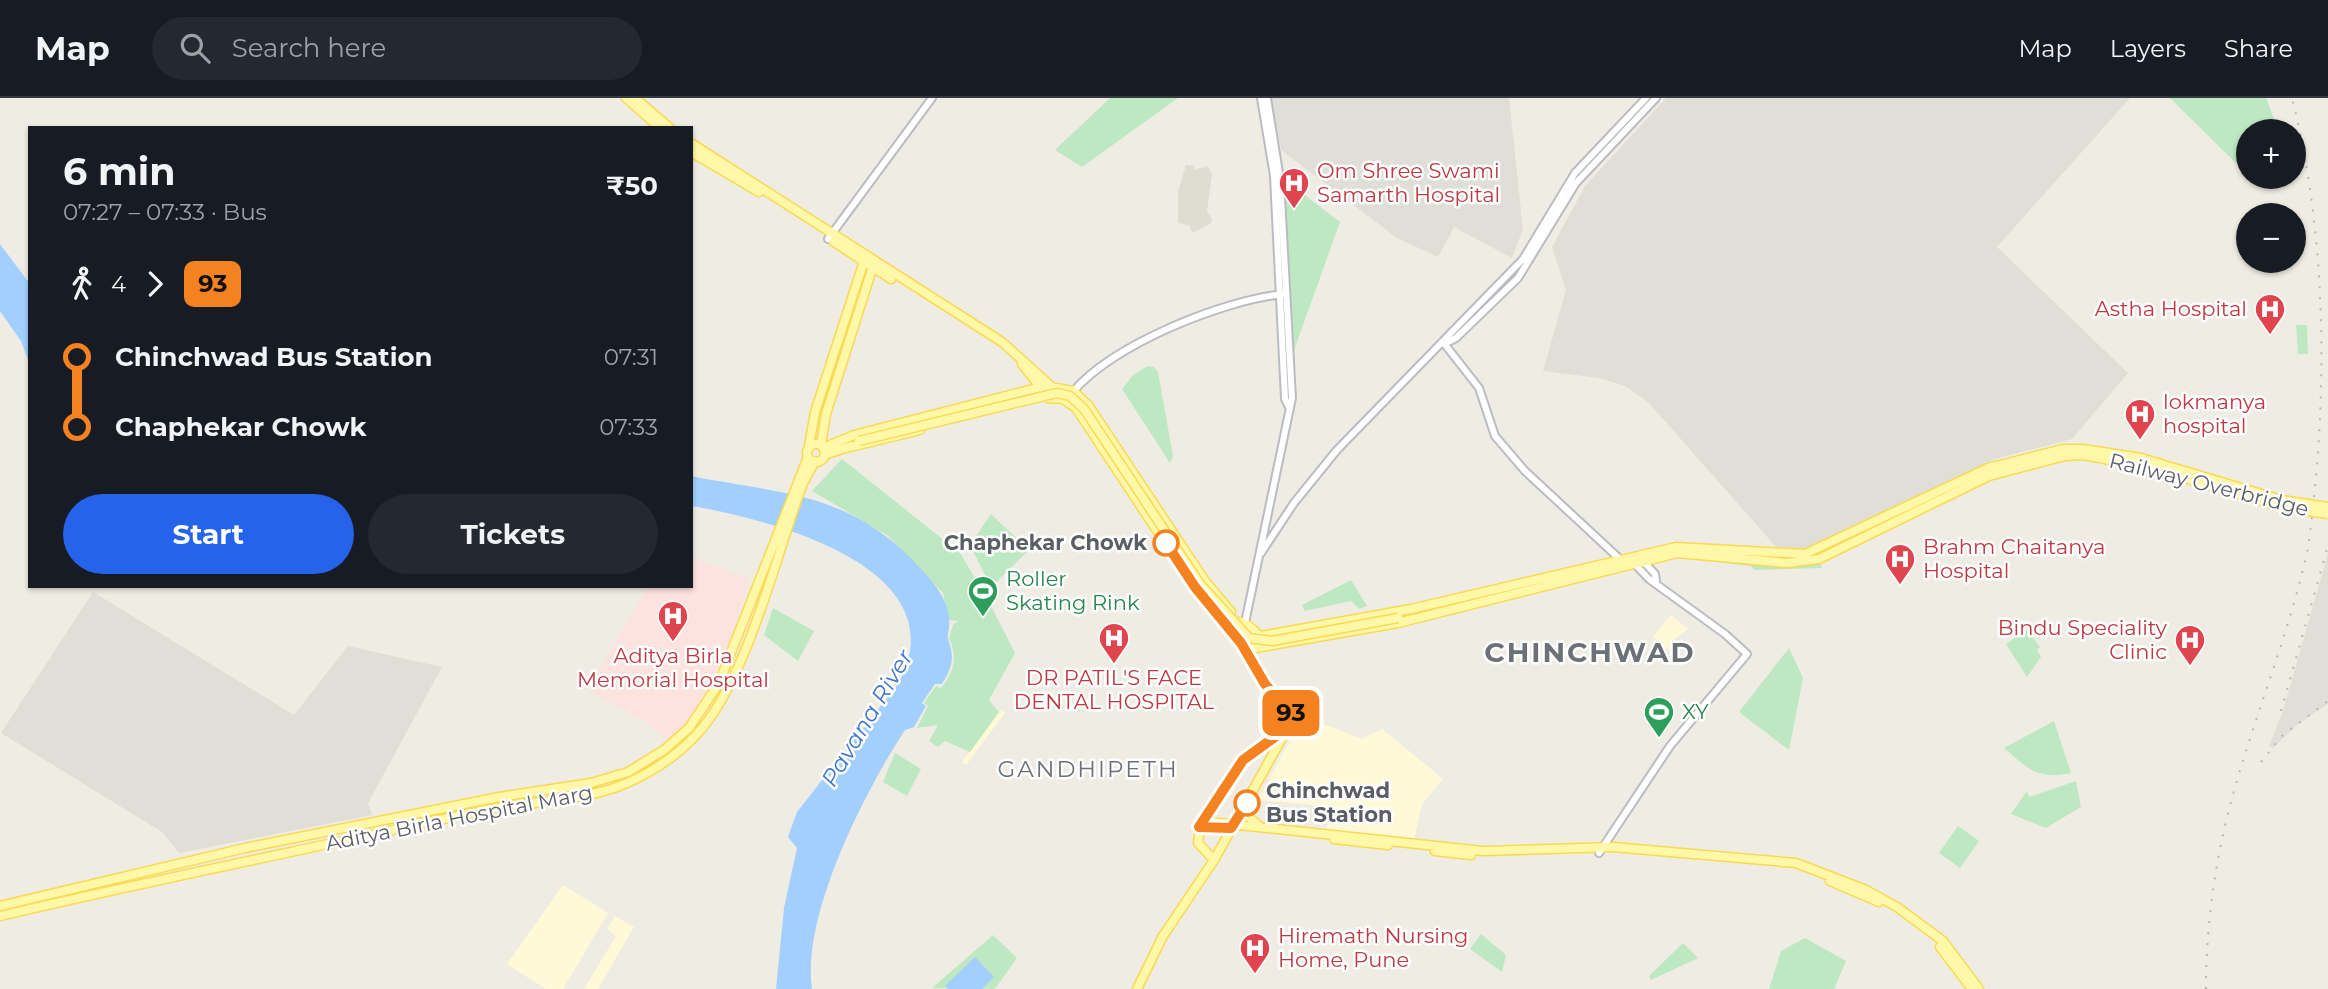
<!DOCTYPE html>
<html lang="en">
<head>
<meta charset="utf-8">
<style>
	:root { --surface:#171b24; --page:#242831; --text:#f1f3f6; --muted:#9ea1a6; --line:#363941; --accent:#2563eb }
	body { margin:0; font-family:Montserrat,sans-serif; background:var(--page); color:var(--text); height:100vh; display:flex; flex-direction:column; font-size:26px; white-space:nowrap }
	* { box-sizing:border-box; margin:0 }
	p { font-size:23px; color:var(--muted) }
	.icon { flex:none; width:38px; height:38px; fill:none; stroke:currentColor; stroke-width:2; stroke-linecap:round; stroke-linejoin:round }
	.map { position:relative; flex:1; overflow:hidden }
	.panel { position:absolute; left:28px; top:28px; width:665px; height:462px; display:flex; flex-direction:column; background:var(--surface); border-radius:0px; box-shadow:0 2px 5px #0004 }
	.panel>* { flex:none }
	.badge { padding:0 14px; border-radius:10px; font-size:24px; line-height:46px }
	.fabs { position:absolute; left:2236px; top:21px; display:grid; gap:14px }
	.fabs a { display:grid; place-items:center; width:70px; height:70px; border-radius:50%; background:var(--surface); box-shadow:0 2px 5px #0004; font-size:35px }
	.map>.badge { position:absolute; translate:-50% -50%; box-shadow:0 0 0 4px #fff }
	.legs { display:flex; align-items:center; gap:10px; height:77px; padding:0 35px; font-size:23px }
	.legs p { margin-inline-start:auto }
	.headline { display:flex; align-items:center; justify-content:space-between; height:119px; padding:0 35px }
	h1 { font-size:38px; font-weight:700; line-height:52px }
	.action { display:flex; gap:14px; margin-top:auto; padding:14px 35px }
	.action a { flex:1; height:80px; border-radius:42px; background:var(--accent); color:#fff; font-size:28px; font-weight:700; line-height:80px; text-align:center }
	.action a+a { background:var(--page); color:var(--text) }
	ul { padding:0 35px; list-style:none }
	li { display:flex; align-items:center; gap:24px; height:70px; font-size:26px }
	li i { display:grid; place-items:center; width:10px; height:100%; margin:0 9px; background:currentColor }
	li i::after { content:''; width:18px; height:18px; margin:-9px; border:5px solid; border-radius:50%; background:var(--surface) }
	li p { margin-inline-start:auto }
	li:first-child i { background:linear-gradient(#0000 50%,currentColor 0) }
	li:last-child i { background:linear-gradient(currentColor 50%,#0000 0) }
	header { display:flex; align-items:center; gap:42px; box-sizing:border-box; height:98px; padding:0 35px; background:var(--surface); border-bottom:2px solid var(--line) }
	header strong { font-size:33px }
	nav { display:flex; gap:38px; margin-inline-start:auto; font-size:24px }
	.search { width:490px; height:63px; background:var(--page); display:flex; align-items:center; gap:18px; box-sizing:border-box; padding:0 24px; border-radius:38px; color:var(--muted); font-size:26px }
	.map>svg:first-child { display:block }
</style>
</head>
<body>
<header>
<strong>Map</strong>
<div class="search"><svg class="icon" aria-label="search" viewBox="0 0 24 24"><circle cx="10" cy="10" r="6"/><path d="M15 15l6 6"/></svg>Search here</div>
<nav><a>Map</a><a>Layers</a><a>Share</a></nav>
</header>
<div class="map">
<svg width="2328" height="891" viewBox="0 0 2328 891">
	<rect width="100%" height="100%" fill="#efede3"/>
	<path fill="#fff9d8" d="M 1671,517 L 1688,531 L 1672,543 L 1676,546 L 1670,553 L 1653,539 Z
		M 1001,612 L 1005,615 L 966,667 L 962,664 Z
		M 1303,618 L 1362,641 L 1382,631 L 1443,681 L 1422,706 L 1414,741 L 1326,731 L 1334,709 L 1258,702 Z
		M 563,787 L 608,815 L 563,891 L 546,891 L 507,866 Z
		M 615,818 L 634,829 L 598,891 L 584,891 L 616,838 L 607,831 Z"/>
	<path fill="#dfded7" d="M 1271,0 L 1509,0 L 1523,131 L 1512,160 L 1454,129 L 1438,159 L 1397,140 L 1281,52 Z
		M 1666,0 L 2130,0 L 1997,149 L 2128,275 L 2072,341 L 1995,361 L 1805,450 L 1777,450 L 1649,305 L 1625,288 L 1599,280 L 1543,273 L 1566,192 L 1552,149 L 1585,88 Z
		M 2328,455 L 2328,606 L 2298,626 L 2273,650 L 2269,648 L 2283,613 Z
		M 93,494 L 294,617 L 348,548 L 442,569 L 368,705 L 372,717 L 179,755 L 162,734 L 1,635 Z"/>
	<path fill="#dfdcd2" d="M 1186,67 L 1194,67 L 1194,72 L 1208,68 L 1212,76 L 1207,113 L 1212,121 L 1210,126 L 1197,133 L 1192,134 L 1189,127 L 1178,125 L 1178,94 Z"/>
	<path fill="#fde3de" d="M 691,459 L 749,481 L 724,567 L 712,591 L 691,623 L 667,642 L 643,622 L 591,594 L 605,562 L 648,488 L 691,488 Z"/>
	<path fill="#bde8c1" d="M 1110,0 L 1178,0 L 1082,69 L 1055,52 Z
		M 2170,0 L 2266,0 L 2279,33 L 2249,33 L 2249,78 Z
		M 1285,82 L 1340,124 L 1293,255 L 1283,84 Z
		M 2296,227 L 2307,227 L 2308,256 L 2298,256 Z
		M 1148,268 L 1154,269 L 1158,274 L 1173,358 L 1170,365 L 1122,291 L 1133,277 Z
		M 842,361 L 960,455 L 987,500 L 973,512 L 988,502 L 1015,555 L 989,602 L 999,614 L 970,654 L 945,643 L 938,649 L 929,643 L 938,627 L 917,630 L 928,608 L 924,605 L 936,588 L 941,590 C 954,574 958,560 949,540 L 953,527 L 958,523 L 948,522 L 943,495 L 887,437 L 812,393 Z
		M 991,416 L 1029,452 L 991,489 L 970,447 Z
		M 1725,460 L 1799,466 L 1818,461 L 1822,470 L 1754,472 L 1751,468 L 1725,465 Z
		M 1351,482 L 1367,508 L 1359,511 L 1351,503 L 1305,513 L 1302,507 Z
		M 773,510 L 814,533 L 798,563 L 764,537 Z
		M 2027,532 L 2040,549 L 2037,552 L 2041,559 L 2027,579 L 2006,546 Z
		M 1789,550 L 1803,580 L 1789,652 L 1739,614 Z
		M 2054,623 L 2071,675 C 2038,682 2028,671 2004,650 Z
		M 895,655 L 921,671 L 907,698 L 883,684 Z
		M 2076,683 L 2081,709 L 2046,730 L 2011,716 L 2027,693 L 2029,699 Z
		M 1958,728 L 1979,743 L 1960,770 L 1939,755 Z
		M 1481,836 L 1506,857 L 1502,874 L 1470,851 Z
		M 993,837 L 1017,860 L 995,891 L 932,890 Z
		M 1805,840 L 1846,863 L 1834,891 L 1769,891 L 1781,853 Z
		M 1683,845 L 1698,860 L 1651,882 L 1649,878 Z"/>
	<path fill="#a3cfff" d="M 0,146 L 30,186 L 30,267 L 21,243 L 0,213 Z
		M 691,378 C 787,397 852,394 922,472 C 939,490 954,511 948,536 C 947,541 950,546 951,551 C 954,565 949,575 942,586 L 935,586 L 922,605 L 926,608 L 914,629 L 905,632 C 865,693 801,818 812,891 L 776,891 L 784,810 L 797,750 L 788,739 L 797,714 L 898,586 C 962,470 770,421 691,408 Z
		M 975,859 L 994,879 L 982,891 L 948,891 L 945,888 Z"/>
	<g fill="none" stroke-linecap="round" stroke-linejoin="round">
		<g stroke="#bbbcc3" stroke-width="10">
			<path id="minor" d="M 1261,0 L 1274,78 L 1285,301 L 1289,309
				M 828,141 L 932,0
				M 1443,244 L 1479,290 L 1495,338 L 1525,373 L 1623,464
				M 1444,246 L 1456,240 L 1518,180 L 1576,85 L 1656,0
				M 1072,295 C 1111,247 1223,202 1284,196
				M 1261,455 L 1294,405 L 1337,352 L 1523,161 L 1575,75 L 1646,0
				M 1642,462 L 1655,476 L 1656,483
				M 1245,525 L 1292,300 L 1280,81 L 1267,0
				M 1599,755 L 1670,648 L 1747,556 L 1725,536 L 1649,481 L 1633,464"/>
		</g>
		<g stroke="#fbd950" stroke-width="11">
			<path id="major" d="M 626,0 L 660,30
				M 635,0 L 670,30
				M 691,45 L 1002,244 L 1053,290
				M 691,54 L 759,94
				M 834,144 L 891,181
				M 1022,266 L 1042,291
				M 1048,300 L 1063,301 L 1076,310 L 1195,490 L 1232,534
				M807 355a9 9 0 1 1 18 0a9 9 0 1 1-18 0Z
				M 821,347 L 826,316 L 874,165
				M 809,348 L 815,314 L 865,160
				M 823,350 L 854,337 L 1045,288 L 1073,293 L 1088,307 L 1205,483 L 1231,514
				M 846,350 L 920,332
				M 824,357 L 851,348
				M 1240,524 L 1249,528 L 1262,540 L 1261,549 L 1249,551 L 1234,539 L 1234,529 Z
				M 1261,538 L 1411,511 L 1676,449 L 1805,456 L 1988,370 L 2063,351 L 2083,351 L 2141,360 L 2282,402
				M 1261,549 L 1398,525 L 1677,455 L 1787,465 L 1819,461 L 1989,378 L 2065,358 L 2083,357 L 2149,369 L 2280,409
				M 1247,705 L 1248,718 L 1259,728
				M 1201,723 L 1483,753 L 1613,749 L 1796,765 L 1866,792 L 1897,809 L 1943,843 L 1979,891
				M 1334,741 L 1388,747
				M 1435,753 L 1471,757
				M 1214,762 L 1198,745 L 1201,723 L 1238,668 L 1288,630
				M 1830,783 L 1879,804
				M 0,808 L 245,750 L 499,699 L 591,685 L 628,674 L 664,652 L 689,630 L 719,585 L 808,359
				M 0,818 C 157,781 314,750 471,715 C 519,704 571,705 617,689 C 645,679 676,659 696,637 C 747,584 776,456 803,385 L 815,363
				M 1940,849 L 1972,891
				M 1137,891 L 1163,838 L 1214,762 L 1292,622 L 1289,612 L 1255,572 L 1241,545"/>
		</g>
		<use href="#minor" stroke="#fff" stroke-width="6"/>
		<use href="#major" stroke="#fff8a8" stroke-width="8"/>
		<path stroke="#b6b7b8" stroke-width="2" stroke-dasharray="2 9" stroke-linecap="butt" d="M 2281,613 L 2328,448
			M 2261,664 L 2282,638 L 2328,603
			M 2206,891 C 2206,825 2216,756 2234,693 C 2257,611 2290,533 2308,450 C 2328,305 2328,142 2292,0"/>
		<g stroke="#fbd950" stroke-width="11" stroke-linecap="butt">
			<path id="major-bridge" d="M 859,343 L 1057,295 L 1070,298 L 1084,311 L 1200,486 L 1249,540 L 1272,543 L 1398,520
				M 2282,402 L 2328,409
				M 2280,409 L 2328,416"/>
		</g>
		<use href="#major-bridge" stroke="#fff8a8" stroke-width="8"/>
	</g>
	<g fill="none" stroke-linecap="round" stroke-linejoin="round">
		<g stroke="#fff" stroke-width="16">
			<path id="line-1" d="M 1166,445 L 1195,489 L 1241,545 L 1265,586 L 1292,617 L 1290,628 L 1243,662 L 1199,729 L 1231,730 L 1247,705"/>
		</g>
		<use href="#line-1" stroke="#f58220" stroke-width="10"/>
	</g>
	<defs>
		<g id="hospital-pin" transform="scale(1.575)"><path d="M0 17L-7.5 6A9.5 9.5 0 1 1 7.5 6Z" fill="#e0444e" stroke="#fff"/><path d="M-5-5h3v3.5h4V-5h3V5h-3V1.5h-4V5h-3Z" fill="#fff"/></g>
		<g id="stadium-pin" transform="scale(1.575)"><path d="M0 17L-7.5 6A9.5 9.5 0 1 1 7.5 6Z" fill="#2e9e5b" stroke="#fff"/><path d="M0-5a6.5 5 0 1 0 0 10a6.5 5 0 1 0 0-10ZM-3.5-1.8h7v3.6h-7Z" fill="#fff"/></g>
	</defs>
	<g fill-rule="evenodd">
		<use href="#hospital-pin" x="1294" y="85"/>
		<use href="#hospital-pin" x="2270" y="211"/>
		<use href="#hospital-pin" x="2140" y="316"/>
		<use href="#hospital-pin" x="1900" y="461"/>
		<use href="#stadium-pin" x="983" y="493"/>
		<use href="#hospital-pin" x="673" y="518"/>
		<use href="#hospital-pin" x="1114" y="540"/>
		<use href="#hospital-pin" x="2190" y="542"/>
		<use href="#stadium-pin" x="1659" y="614"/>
		<use href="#hospital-pin" x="1255" y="850"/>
	</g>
	<g fill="#fff" stroke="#f58220" stroke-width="3.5">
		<circle cx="1166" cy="445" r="12"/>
		<circle cx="1247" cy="705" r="12"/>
	</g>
	<g text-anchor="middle" stroke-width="5" stroke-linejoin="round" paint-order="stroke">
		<g font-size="21" fill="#be3a42" stroke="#fff" text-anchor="start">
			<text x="1317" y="80">Om Shree Swami<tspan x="1317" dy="24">Samarth Hospital</tspan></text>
			<text x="2247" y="218" text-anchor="end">Astha Hospital</text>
			<text x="2163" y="311">lokmanya<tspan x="2163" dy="24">hospital</tspan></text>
			<text x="1923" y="456">Brahm Chaitanya<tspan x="1923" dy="24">Hospital</tspan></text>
			<text x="2167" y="537" text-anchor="end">Bindu Speciality<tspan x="2167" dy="24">Clinic</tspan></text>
			<text x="673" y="565" text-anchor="middle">Aditya Birla<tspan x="673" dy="24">Memorial Hospital</tspan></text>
			<text x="1114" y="587" text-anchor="middle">DR PATIL'S FACE<tspan x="1114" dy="24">DENTAL HOSPITAL</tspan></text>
			<text x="1278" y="845">Hiremath Nursing<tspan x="1278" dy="24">Home, Pune</tspan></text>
		</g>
		<g font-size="21" fill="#5b5e65" stroke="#fff">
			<text transform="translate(2209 387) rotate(14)" y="7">Railway Overbridge</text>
			<text transform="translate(459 720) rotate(-11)" y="7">Aditya Birla Hospital Marg</text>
		</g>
		<g font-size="21" font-weight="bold" fill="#5b5e65" stroke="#fff" text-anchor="end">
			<text x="1147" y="452">Chaphekar Chowk</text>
			<text x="1266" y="700" text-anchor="start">Chinchwad<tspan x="1266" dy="24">Bus Station</tspan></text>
		</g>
		<g font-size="21" fill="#27864d" stroke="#fff" text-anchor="start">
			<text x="1006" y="488">Roller<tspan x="1006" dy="24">Skating Rink</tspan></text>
			<text x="1682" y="621">XY</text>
		</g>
		<g font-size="23" font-style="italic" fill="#3d76cb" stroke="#fff">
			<text transform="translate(867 620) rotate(-59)" y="8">Pavana River</text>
		</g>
		<g font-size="23" letter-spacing="2" fill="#6c7077" stroke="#fff">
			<text x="1088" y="679">GANDHIPETH</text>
		</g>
		<g font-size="28" font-weight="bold" letter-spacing="2" fill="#6c7077" stroke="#fff">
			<text x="1590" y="564">CHINCHWAD</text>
		</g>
	</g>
</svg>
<div class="fabs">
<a>+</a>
<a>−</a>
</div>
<b class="badge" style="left:1291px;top:615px;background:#f58220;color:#111">93</b>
<section class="panel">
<div class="headline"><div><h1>6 min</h1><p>07:27 – 07:33 · Bus</p></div><b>₹50</b></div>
<div class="legs"><svg class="icon" aria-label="walk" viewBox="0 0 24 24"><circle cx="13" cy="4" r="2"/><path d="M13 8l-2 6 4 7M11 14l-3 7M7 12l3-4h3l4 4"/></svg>4<svg class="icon" aria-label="forward" viewBox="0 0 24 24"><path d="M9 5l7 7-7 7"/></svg><b class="badge" style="background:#f58220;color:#111">93</b></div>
<ul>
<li><i style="color:#f58220"></i><b>Chinchwad Bus Station</b><p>07:31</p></li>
<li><i style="color:#f58220"></i><b>Chaphekar Chowk</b><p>07:33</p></li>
</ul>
<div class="action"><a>Start</a><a>Tickets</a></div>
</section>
</div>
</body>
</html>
